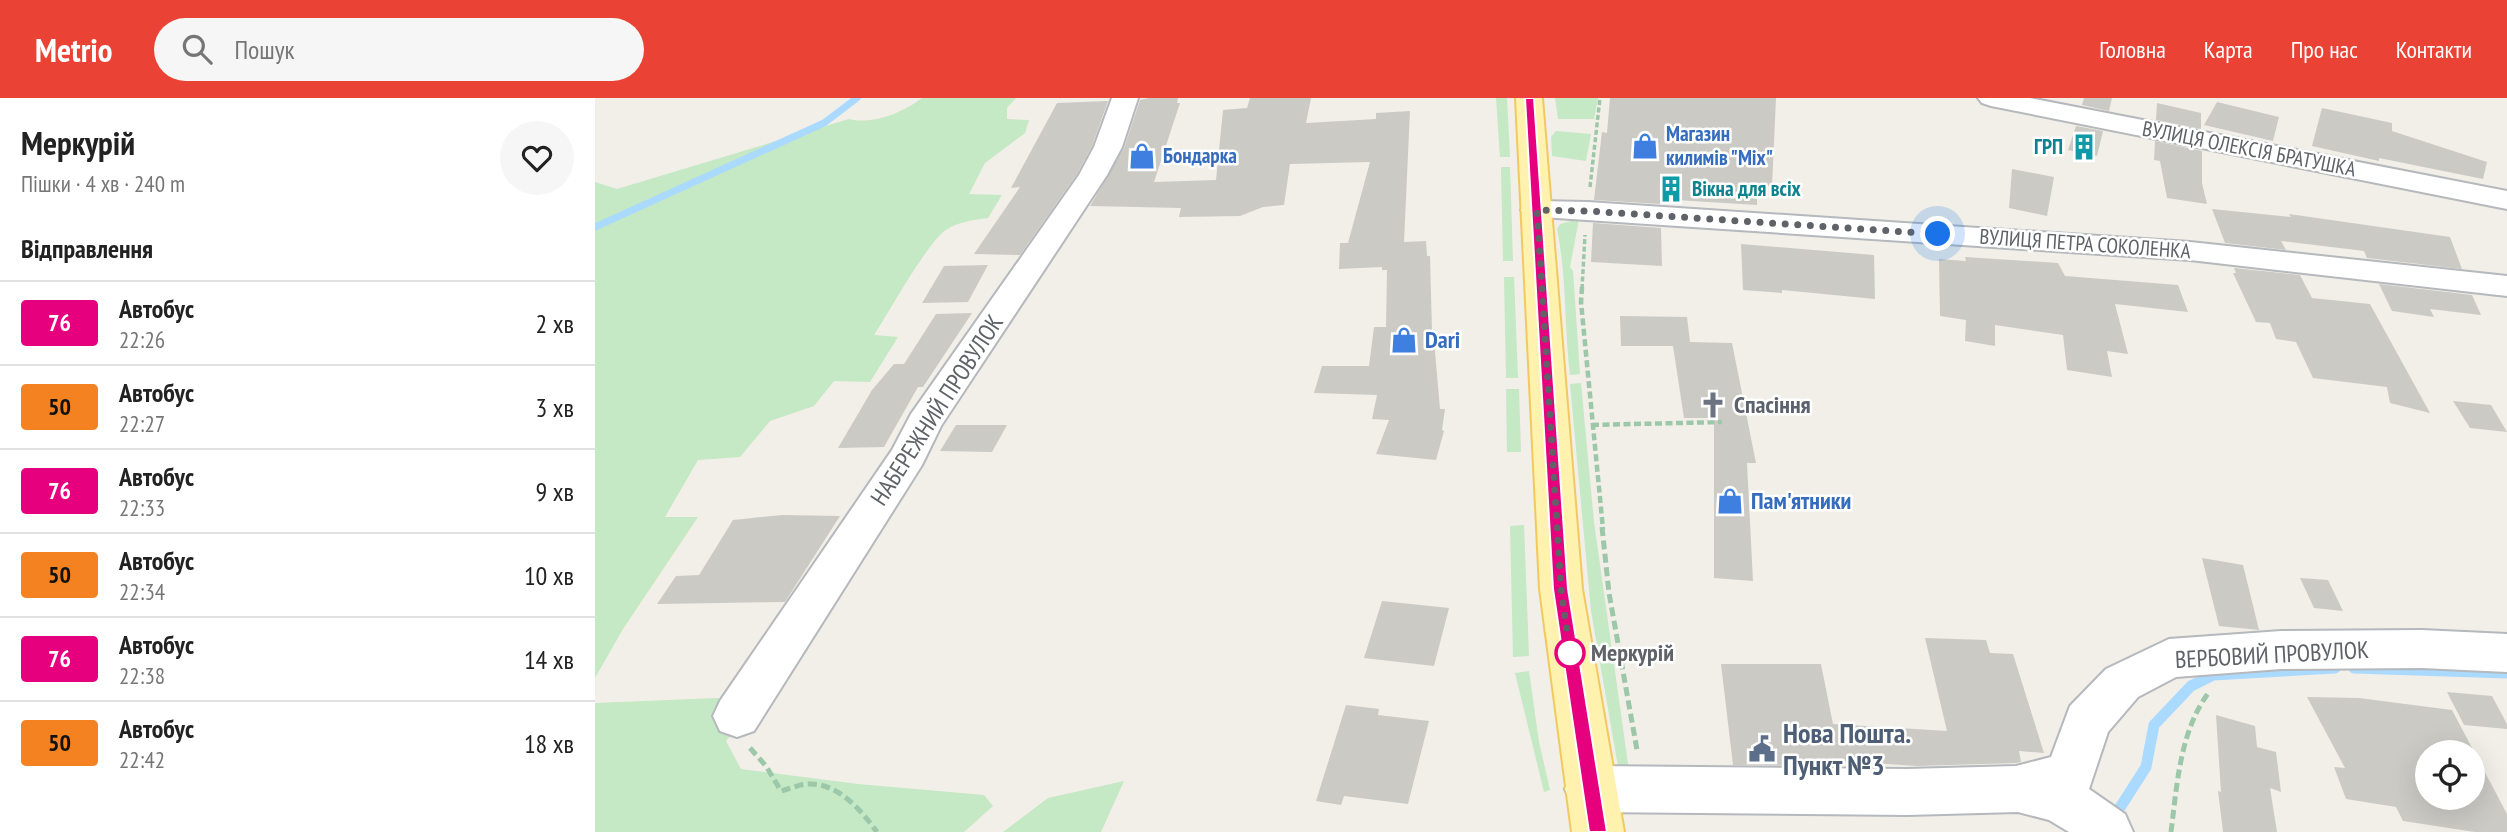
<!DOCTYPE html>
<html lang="uk">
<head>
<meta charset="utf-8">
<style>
	:root { --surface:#fff; --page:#f6f6f6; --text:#222; --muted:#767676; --line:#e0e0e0; --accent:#ea4335 }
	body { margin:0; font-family:"PT Sans Narrow",sans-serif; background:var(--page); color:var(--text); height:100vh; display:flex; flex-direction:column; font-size:26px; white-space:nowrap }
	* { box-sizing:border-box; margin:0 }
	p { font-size:23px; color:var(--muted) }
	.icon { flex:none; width:38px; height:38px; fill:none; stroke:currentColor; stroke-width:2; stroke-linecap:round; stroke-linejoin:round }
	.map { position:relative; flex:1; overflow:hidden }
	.drawer { display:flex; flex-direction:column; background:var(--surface); width:595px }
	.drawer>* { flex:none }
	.badge { padding:0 14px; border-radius:5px; font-size:24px; line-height:46px }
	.buttons { position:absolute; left:1820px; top:642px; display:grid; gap:14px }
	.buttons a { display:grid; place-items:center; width:70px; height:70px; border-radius:50%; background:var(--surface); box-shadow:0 7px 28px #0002; font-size:35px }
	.you { position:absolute; width:35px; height:35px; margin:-18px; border:5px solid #fff; border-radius:50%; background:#1a73e8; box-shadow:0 0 0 10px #1a73e833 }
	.map>.badge { position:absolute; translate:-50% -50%; box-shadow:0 0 0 4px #fff }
	h2 { padding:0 21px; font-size:26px; line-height:63px }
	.round { display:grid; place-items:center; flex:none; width:74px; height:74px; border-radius:37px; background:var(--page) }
	.summary { display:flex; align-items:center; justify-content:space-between; height:119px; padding:0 21px }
	h1 { font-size:33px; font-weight:800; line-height:52px }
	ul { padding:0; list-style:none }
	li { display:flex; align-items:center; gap:21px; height:84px; padding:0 21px; border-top:2px solid var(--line) }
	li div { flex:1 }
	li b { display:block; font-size:26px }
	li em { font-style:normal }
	li .badge { min-width:77px; font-weight:700; text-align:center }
	header { display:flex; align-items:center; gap:42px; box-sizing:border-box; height:98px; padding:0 35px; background:var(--accent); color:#fff }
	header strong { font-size:33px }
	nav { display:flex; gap:38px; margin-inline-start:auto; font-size:24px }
	.search { width:490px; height:63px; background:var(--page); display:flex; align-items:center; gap:18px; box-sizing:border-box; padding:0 24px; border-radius:38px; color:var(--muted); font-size:26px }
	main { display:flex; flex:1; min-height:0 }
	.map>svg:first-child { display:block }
</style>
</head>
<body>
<header>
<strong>Metrio</strong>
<div class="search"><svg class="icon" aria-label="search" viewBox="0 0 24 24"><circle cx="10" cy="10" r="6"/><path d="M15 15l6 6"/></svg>Пошук</div>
<nav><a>Головна</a><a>Карта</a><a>Про нас</a><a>Контакти</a></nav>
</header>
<main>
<section class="drawer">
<div class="summary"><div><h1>Меркурій</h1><p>Пішки · 4 хв · 240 m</p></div><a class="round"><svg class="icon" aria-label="heart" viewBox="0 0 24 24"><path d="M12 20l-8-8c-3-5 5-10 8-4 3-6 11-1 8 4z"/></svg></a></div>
<h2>Відправлення</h2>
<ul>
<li><span class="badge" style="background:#e6007e;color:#fff">76</span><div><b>Автобус</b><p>22:26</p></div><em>2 хв</em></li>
<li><span class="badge" style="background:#f58220;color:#111">50</span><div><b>Автобус</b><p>22:27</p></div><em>3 хв</em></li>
<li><span class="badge" style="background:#e6007e;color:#fff">76</span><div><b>Автобус</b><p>22:33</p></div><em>9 хв</em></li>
<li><span class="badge" style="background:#f58220;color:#111">50</span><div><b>Автобус</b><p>22:34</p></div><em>10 хв</em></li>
<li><span class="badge" style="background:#e6007e;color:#fff">76</span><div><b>Автобус</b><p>22:38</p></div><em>14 хв</em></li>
<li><span class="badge" style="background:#f58220;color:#111">50</span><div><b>Автобус</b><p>22:42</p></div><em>18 хв</em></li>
</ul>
</section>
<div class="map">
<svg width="1912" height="734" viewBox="0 0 1912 734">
	<rect width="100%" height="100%" fill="#f1efe8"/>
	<path fill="#c5e8c5" d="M 327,0 L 421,0 L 412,10 L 412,21 L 434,22 L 430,35 L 390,65 L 374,96 L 407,97 L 393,120 C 379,122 362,124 351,132 C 333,143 293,216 279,237 L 303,239 L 275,284 L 239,283 L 219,308 L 175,323 L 145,359 L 103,362 L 70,419 L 103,419 L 28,531 L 0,580 L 0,84 L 22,91 L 254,21 C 278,27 307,15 327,0 Z
		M 901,0 L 912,0 L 915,59 L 905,59 Z
		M 960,0 L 1003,0 L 999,21 L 963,21 Z
		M 961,33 L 996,36 L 991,63 L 957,58 L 956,39 Z
		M 906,69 L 915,69 L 918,163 L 908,163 Z
		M 984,121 L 975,169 L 978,173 L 985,276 L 975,277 C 969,228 972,178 962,131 L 965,126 Z
		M 909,179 L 919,179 L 923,280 L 911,280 Z
		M 986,285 L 999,424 L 1035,680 L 1025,680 L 996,513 L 975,286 Z
		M 911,291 L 924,291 L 926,354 L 912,354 Z
		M 929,427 L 934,558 L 918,559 L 915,428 Z
		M 934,573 L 944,644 L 955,692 L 949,694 L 920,575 Z
		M 122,600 L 161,607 L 131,643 L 146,671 L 263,686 L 389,697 L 398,708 L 369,734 L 0,734 L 0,605 Z
		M 529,683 L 506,734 L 408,734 L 453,700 Z"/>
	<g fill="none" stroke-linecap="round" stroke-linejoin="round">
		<path stroke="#aadaff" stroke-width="7" d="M 0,129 L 229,25 L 262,0"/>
		<path stroke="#aadaff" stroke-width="11" d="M 1759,570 L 1912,575
			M 1504,734 L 1526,708 L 1551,669 L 1559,627 L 1596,588 L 1618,577 L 1740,570"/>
	</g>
	<path fill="#cccac5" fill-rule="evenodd" d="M 554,0 L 583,0 L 582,5 L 585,5 L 559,84 L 621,82 L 628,12 L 652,10 L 655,0 L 716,0 L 711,25 L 781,21 L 781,15 L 815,13 L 809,144 L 831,143 L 832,158 L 835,158 L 837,233 L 841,233 L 840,254 L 845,311 L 850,311 L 847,332 L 849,333 L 841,362 L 781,356 L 794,322 L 777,321 L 782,297 L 719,295 L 727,268 L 774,268 L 779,229 L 791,229 L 792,172 L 787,172 L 787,169 L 744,171 L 745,145 L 753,145 L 775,64 L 695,66 L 689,107 L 668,109 L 645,118 L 584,119 L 586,110 L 495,108 L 529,50 L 545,2 Z
		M 1015,0 L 1181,0 L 1177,88 L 1162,87 L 1162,107 L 1065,101 L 1065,106 L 999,102 L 1007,34 L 1012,35 Z
		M 1489,0 L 1517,0 L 1514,13 L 1487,7 Z
		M 513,3 L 497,48 L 482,76 L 425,157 L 379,156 L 425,89 L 416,90 L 462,5 Z
		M 1622,4 L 1684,19 L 1678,43 L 1609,27 Z
		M 1562,5 L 1606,15 L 1606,31 L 1561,22 Z
		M 1727,10 L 1797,25 L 1797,33 L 1892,64 L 1888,81 L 1784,60 L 1784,63 L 1717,48 Z
		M 1481,28 L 1508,33 L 1502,58 L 1473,52 Z
		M 1560,43 L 1607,53 L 1607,85 L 1612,106 L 1572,100 L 1565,63 L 1559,62 Z
		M 1417,71 L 1459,79 L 1452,118 L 1414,110 Z
		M 1617,111 L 1696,119 L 1694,116 L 1855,139 L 1867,171 L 1772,160 L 1769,153 L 1686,143 L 1691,152 L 1630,145 Z
		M 998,125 L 1066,130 L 1067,168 L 996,164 Z
		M 1146,146 L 1279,157 L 1280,201 L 1187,192 L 1187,195 L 1148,192 Z
		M 1370,159 L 1463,165 L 1470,178 L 1583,187 L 1593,214 L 1520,206 L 1533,256 L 1512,253 L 1517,279 L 1472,272 L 1468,237 L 1400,227 L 1400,248 L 1370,243 L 1371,222 L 1345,218 L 1344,161 L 1371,163 Z
		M 393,167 L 373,204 L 327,205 L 349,168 Z
		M 1639,170 L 1705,177 L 1717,200 L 1775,206 L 1835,315 L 1795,305 L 1792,289 L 1718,280 L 1701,244 L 1681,241 L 1675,225 L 1661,224 L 1638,175 L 1641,175 Z
		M 1784,186 L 1877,197 L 1886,217 L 1835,211 L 1839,219 L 1797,213 Z
		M 377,215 L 328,289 L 323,289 L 289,349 L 243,350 L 277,292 L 299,266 L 309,266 L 341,216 Z
		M 1025,218 L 1092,219 L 1095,244 L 1137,245 L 1161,365 L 1152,365 L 1158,483 L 1119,480 L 1119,320 L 1089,320 L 1078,248 L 1026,248 Z
		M 1858,303 L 1896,307 L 1912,334 L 1875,330 Z
		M 361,327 L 412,327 L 397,354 L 345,353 Z
		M 187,417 L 245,418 L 190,504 L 62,506 L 81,478 L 104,477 L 138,422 Z
		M 1607,460 L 1648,467 L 1664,532 L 1624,528 Z
		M 1705,480 L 1733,482 L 1748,513 L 1719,510 Z
		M 787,503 L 854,510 L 839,568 L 769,560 Z
		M 1330,540 L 1391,542 L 1395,555 L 1418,556 L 1449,655 L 1424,653 L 1426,664 L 1421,665 L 1322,668 L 1246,663 L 1246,668 L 1138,667 L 1126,566 L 1226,566 L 1238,626 L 1352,633 Z
		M 1852,594 L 1897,598 L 1912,626 L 1912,631 L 1869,627 Z
		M 1712,599 L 1764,600 L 1857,612 L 1912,716 L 1912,734 L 1880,734 L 1808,723 L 1801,709 L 1751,701 L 1739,669 L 1750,670 ZM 1832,654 L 1878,654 L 1878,700 L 1832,700 Z
		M 751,607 L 784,611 L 783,617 L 834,623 L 813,706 L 749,698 L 746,707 L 721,703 Z
		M 1621,617 L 1660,628 L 1662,649 L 1681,654 L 1686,694 L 1675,690 L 1682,734 L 1628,734 L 1623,693 L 1626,694 Z"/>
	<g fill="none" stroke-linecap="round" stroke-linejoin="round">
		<g stroke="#b5b8bc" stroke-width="4">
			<path id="street" d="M 517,0 L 543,0 L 527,49 L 512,77 L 346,328 L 327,367 L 159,633 L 142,639 L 125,633 L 118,618 L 125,603 L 297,352 L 316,316 L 484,77 L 499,49 Z
				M 1383,0 L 1435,0 L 1912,93 L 1912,111 L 1396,8 L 1387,5 Z
				M 941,103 L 993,104 L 1595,144 L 1912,178 L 1912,198 L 1595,162 L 931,118 L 926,112 L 931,106 Z
				M 1827,532 L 1912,536 L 1912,574 L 1827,570 L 1686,571 L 1581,579 L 1543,599 L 1513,634 L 1494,691 L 1530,716 L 1538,734 L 1474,734 L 1454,722 L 1423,714 L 1312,717 L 995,714 L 977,707 L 970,691 L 977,675 L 995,668 L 1312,671 L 1421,668 L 1456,659 L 1475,608 L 1511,571 L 1574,541 L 1686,533 Z"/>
		</g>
		<g stroke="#f2c960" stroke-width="4">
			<path id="primary" d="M 921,0 L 947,0 L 987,491 L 1029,734 L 977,734 L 945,491 Z"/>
		</g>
		<path stroke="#9cc7a9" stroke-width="3.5" stroke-dasharray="5 2.5" stroke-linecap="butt" d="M 995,89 L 1005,0
			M 987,191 L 990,137"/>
		<path stroke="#9cc7a9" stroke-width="4.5" stroke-dasharray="7 3.5" stroke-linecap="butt" d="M 987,189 L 986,204 L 1008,431
			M 997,327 L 1127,324"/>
		<path stroke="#9cc7a9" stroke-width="5" stroke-dasharray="9 4.5" stroke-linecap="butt" d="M 1007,429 L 1014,495 L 1042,652
			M 155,650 L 171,668 L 186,693 C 195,691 204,686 214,686 C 243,685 267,713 282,734
			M 1576,734 C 1582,687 1585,631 1615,593"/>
		<use href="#street" fill="#fff" fill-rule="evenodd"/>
		<use href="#primary" fill="#fff2af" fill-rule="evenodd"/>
	</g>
	<path fill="#e6007e" stroke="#fff" stroke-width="2" d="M 930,0 L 939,0 L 973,491 L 1012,734 L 994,734 L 958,491 Z"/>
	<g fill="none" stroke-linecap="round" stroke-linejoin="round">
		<path stroke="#5f6368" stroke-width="7" stroke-dasharray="0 12.6" d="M 975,555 L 966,491 L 942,112 L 993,113 L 1343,136"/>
	</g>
	<defs>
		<g id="shop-bare" transform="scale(2.1)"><path d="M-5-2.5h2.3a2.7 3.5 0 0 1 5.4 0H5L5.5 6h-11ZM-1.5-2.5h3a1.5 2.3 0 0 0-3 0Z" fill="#3f7fe0" stroke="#fff" stroke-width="2.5" paint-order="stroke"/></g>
		<g id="building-bare" transform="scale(2.1)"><path d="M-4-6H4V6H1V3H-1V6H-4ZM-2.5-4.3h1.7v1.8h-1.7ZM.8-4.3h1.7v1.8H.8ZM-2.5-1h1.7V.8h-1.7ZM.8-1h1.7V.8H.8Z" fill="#0f9aa8" stroke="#fff" stroke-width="2.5" paint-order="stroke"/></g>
		<g id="church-bare" transform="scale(2.1)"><path d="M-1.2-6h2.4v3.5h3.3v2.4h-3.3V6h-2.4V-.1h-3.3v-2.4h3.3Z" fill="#6b7280" stroke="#fff" stroke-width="2.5" paint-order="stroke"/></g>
		<g id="civic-bare" transform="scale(2.1)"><path d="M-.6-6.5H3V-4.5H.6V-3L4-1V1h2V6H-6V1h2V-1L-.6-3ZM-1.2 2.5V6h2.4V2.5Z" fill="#5c6f8a" stroke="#fff" stroke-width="2.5" paint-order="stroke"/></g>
	</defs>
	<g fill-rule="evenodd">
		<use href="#shop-bare" x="1050" y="48"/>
		<use href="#building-bare" x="1489" y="49"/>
		<use href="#shop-bare" x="547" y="58"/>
		<use href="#building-bare" x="1076" y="91"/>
		<use href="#shop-bare" x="809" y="242"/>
		<use href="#church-bare" x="1118" y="307"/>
		<use href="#shop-bare" x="1135" y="403"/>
		<use href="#civic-bare" x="1167" y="651"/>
	</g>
	<circle fill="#fff" stroke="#e6007e" stroke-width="3.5" cx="975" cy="555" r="14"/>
	<g text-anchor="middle" stroke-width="5" stroke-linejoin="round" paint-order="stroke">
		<g font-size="21" font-weight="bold" fill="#366cbe" stroke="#fff" text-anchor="start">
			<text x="1071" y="43">Магазин<tspan x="1071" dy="24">килимів "Mix"</tspan></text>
			<text x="568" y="65">Бондарка</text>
		</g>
		<g font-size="21" font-weight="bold" fill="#0d838f" stroke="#fff" text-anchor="end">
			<text x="1468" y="56">ГРП</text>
			<text x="1097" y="98" text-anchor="start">Вікна для всіх</text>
		</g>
		<g font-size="21" fill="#5f6368" stroke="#fff">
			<text transform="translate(1654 51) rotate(11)" y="7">ВУЛИЦЯ ОЛЕКСІЯ БРАТУШКА</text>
			<text transform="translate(1490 146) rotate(4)" y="7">ВУЛИЦЯ ПЕТРА СОКОЛЕНКА</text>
		</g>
		<g font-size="24" font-weight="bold" fill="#366cbe" stroke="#fff" text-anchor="start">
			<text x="830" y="250">Dari</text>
			<text x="1156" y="411">Пам'ятники</text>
		</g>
		<g font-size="24" font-weight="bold" fill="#5b616d" stroke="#fff" text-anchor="start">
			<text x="1139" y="315">Спасіння</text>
		</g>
		<g font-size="24" fill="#5f6368" stroke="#fff">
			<text transform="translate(342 312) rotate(-57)" y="8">НАБЕРЕЖНИЙ ПРОВУЛОК</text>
			<text transform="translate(1677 557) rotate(-3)" y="8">ВЕРБОВИЙ ПРОВУЛОК</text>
		</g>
		<g font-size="24" font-weight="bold" fill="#5f6368" stroke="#fff" text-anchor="start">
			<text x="996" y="563">Меркурій</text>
		</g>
		<g font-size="28" font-weight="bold" fill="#4e5e75" stroke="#fff" text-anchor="start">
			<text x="1188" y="645">Нова Пошта.<tspan x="1188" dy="32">Пункт №3</tspan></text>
		</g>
	</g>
</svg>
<div class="buttons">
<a><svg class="icon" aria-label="locate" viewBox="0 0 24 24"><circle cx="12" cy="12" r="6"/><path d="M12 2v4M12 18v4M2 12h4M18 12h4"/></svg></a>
</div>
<div class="you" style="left:1343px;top:136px"></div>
</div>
</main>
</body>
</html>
